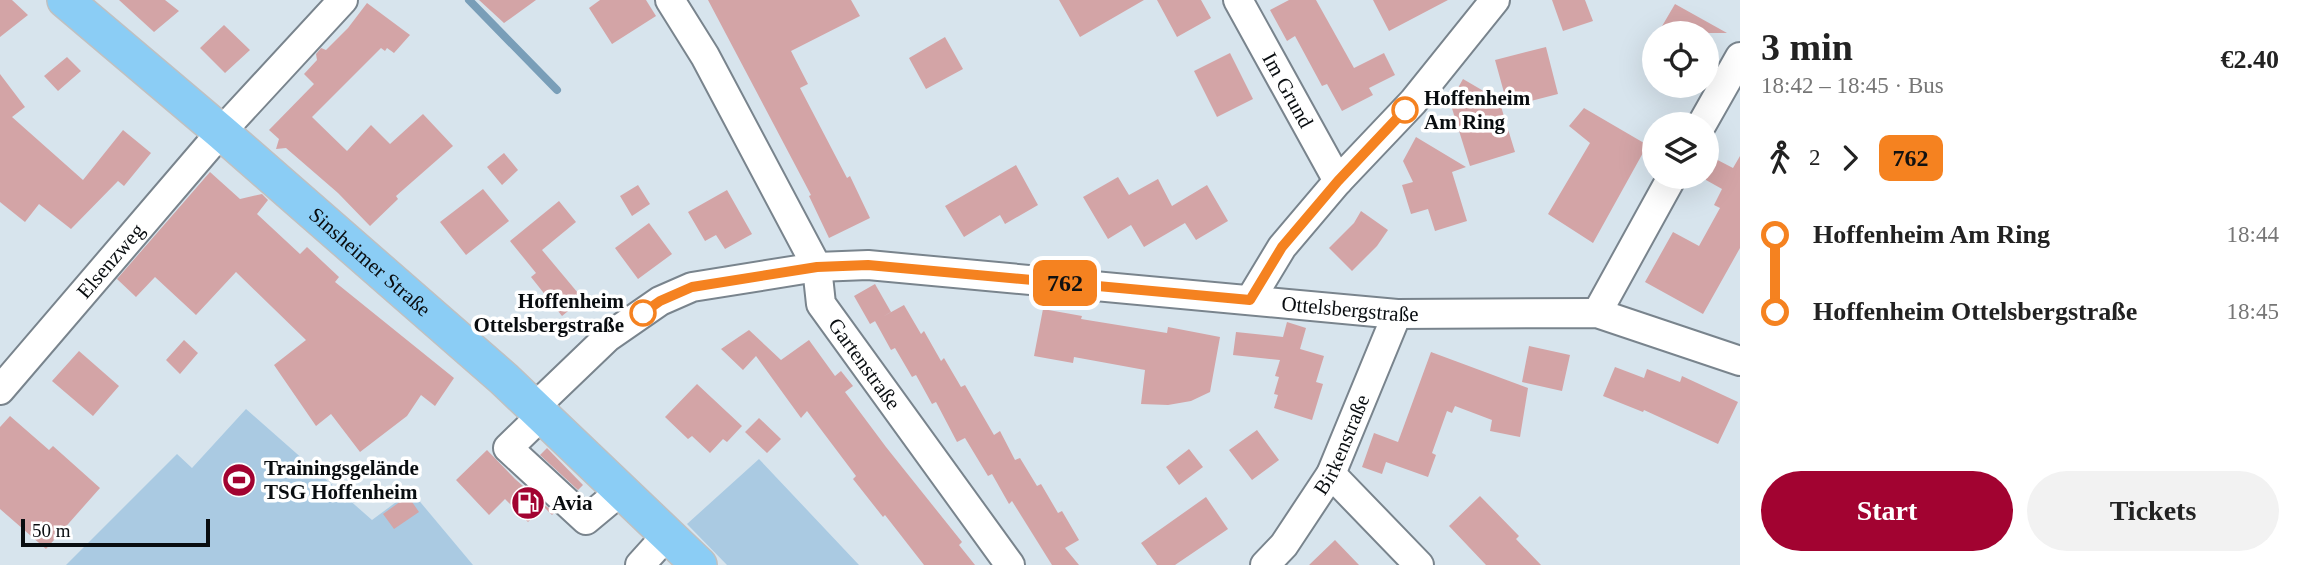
<!DOCTYPE html>
<html lang="en">
<head>
<meta charset="utf-8">
<style>
	:root { --surface:#fff; --page:#f2f2f2; --text:#222; --muted:#767676; --accent:#a20331 }
	body { margin:0; font-family:"Times New Roman",serif; background:var(--page); color:var(--text); height:100vh; display:flex; flex-direction:column; font-size:26px; white-space:nowrap }
	* { box-sizing:border-box; margin:0 }
	p { font-size:23px; color:var(--muted) }
	.icon { flex:none; width:38px; height:38px; fill:none; stroke:currentColor; stroke-width:2; stroke-linecap:round; stroke-linejoin:round }
	.map { position:relative; flex:1; overflow:hidden }
	.sheet { display:flex; flex-direction:column; background:var(--surface); width:560px }
	.sheet>* { flex:none }
	.badge { padding:0 14px; border-radius:10px; font-size:24px; line-height:46px }
	.fabs { position:absolute; left:1642px; top:21px; display:grid; gap:14px }
	.fabs a { display:grid; place-items:center; width:77px; height:77px; border-radius:50%; background:var(--surface); box-shadow:0 7px 28px #0002; font-size:35px }
	.scale { position:absolute; left:21px; bottom:18px; width:189px; box-sizing:border-box; padding-left:7px; border:4px solid #090d10; border-top:0; font-size:19px; line-height:24px; white-space:nowrap; color:#090d10; -webkit-text-stroke:5px #fff; paint-order:stroke }
	.map>.badge { position:absolute; translate:-50% -50%; box-shadow:0 0 0 4px #fff }
	.legs { display:flex; align-items:center; gap:10px; height:77px; padding:0 21px; font-size:23px }
	.legs p { margin-inline-start:auto }
	.summary { display:flex; align-items:center; justify-content:space-between; height:119px; padding:0 21px }
	h1 { font-size:38px; font-weight:600; line-height:52px }
	.action { display:flex; gap:14px; margin-top:auto; padding:14px 21px }
	.action a { flex:1; height:80px; border-radius:42px; background:var(--accent); color:#fff; font-size:28px; font-weight:600; line-height:80px; text-align:center }
	.action a+a { background:var(--page); color:var(--text) }
	ul { padding:0 21px; list-style:none }
	li { display:flex; align-items:center; gap:24px; height:77px; font-size:26px }
	li i { display:grid; place-items:center; width:10px; height:100%; margin:0 9px; background:currentColor }
	li i::after { content:''; width:18px; height:18px; margin:-9px; border:5px solid; border-radius:50%; background:var(--surface) }
	li p { margin-inline-start:auto }
	li:first-child i { background:linear-gradient(#0000 50%,currentColor 0) }
	li:last-child i { background:linear-gradient(currentColor 50%,#0000 0) }
	main { display:flex; flex:1; min-height:0 }
	.map>svg:first-child { display:block }
</style>
</head>
<body>
<main>
<div class="map">
<svg width="1740" height="565" viewBox="0 0 1740 565">
	<rect width="100%" height="100%" fill="#d7e4ed"/>
	<path fill="#aacae2" d="M 246,409 L 372,520 L 411,491 L 473,565 L 66,565 L 177,454 L 192,468 Z
		M 759,459 L 859,565 L 727,565 L 687,524 Z"/>
	<g fill="none" stroke-linecap="round" stroke-linejoin="round">
		<path stroke="#799eb8" stroke-width="8" d="M 469,0 L 557,90"/>
	</g>
	<path fill="#d3a4a6" d="M 0,0 L 12,0 L 28,15 L 0,37 Z
		M 119,0 L 165,0 L 179,11 L 154,32 Z
		M 479,0 L 536,0 L 504,23 Z
		M 600,0 L 646,0 L 656,16 L 612,44 L 589,8 Z
		M 708,0 L 851,0 L 860,16 L 791,51 L 808,84 L 800,88 L 847,178 L 850,176 L 870,218 L 829,238 L 809,196 L 811,195 Z
		M 1059,0 L 1144,0 L 1080,37 Z
		M 1157,0 L 1201,0 L 1211,18 L 1177,37 Z
		M 1289,0 L 1316,0 L 1354,68 L 1384,53 L 1395,75 L 1369,88 L 1373,95 L 1342,111 L 1327,84 L 1322,86 L 1295,36 L 1287,41 L 1270,10 Z
		M 1373,0 L 1448,0 L 1389,31 Z
		M 1552,0 L 1585,0 L 1593,21 L 1563,31 Z
		M 367,3 L 410,35 L 394,53 L 387,48 L 385,51 L 381,48 L 312,117 L 347,151 L 371,125 L 390,144 L 423,114 L 453,146 L 396,196 L 398,199 L 370,226 L 338,193 L 286,148 L 276,149 L 279,139 L 269,130 L 314,84 L 304,74 L 317,60 L 316,54 L 321,48 L 326,50 L 348,28 Z
		M 1675,4 L 1727,33 L 1658,33 Z
		M 224,25 L 250,50 L 225,73 L 200,48 Z
		M 945,37 L 963,69 L 926,89 L 909,58 Z
		M 1546,47 L 1558,94 L 1508,107 L 1495,60 Z
		M 1230,53 L 1253,99 L 1217,117 L 1194,71 Z
		M 67,57 L 81,71 L 58,91 L 44,76 Z
		M 0,74 L 25,107 L 12,117 L 83,180 L 123,130 L 151,153 L 124,186 L 118,181 L 71,229 L 39,204 L 25,222 L 0,202 Z
		M 1463,79 L 1499,100 L 1515,152 L 1470,166 L 1450,102 Z
		M 1584,108 L 1644,143 L 1644,151 L 1593,243 L 1548,214 L 1590,143 L 1569,126 Z
		M 1416,137 L 1466,167 L 1452,172 L 1467,221 L 1435,231 L 1428,209 L 1411,214 L 1402,185 L 1413,182 L 1403,161 Z
		M 504,153 L 518,170 L 502,185 L 487,167 Z
		M 1706,154 L 1733,168 L 1740,156 L 1740,248 L 1703,314 L 1645,282 L 1673,232 L 1699,246 L 1720,208 L 1714,205 L 1722,189 L 1706,180 Z
		M 1016,165 L 1038,205 L 1005,224 L 1000,215 L 964,237 L 945,206 Z
		M 210,172 L 240,199 L 262,194 L 268,200 L 257,214 L 300,254 L 307,247 L 339,277 L 335,282 L 454,378 L 435,406 L 421,395 L 407,416 L 360,452 L 331,414 L 316,426 L 274,365 L 306,340 L 236,272 L 196,315 L 155,277 L 136,297 L 117,279 Z
		M 1118,177 L 1129,195 L 1158,179 L 1172,206 L 1207,185 L 1228,221 L 1196,240 L 1185,223 L 1144,247 L 1131,225 L 1108,239 L 1083,197 Z
		M 638,185 L 650,204 L 632,216 L 620,196 Z
		M 483,189 L 509,221 L 466,255 L 440,222 Z
		M 727,190 L 752,234 L 725,249 L 716,235 L 705,241 L 688,212 Z
		M 559,201 L 576,222 L 542,250 L 583,299 L 562,316 L 531,277 L 536,273 L 510,241 Z
		M 1361,211 L 1388,230 L 1377,246 L 1352,271 L 1329,248 L 1354,223 Z
		M 649,223 L 672,254 L 638,279 L 615,248 Z
		M 875,284 L 891,312 L 870,324 L 854,296 Z
		M 904,305 L 921,334 L 924,331 L 941,361 L 944,358 L 961,387 L 965,385 L 994,435 L 1000,431 L 1015,460 L 1020,458 L 1037,486 L 1041,484 L 1058,513 L 1062,511 L 1079,540 L 1065,548 L 1079,565 L 1052,565 L 1012,501 L 1009,504 L 992,474 L 988,476 L 965,438 L 957,442 L 936,402 L 932,404 L 916,375 L 912,377 L 895,348 L 891,350 L 875,321 Z
		M 1043,309 L 1082,316 L 1081,319 L 1167,333 L 1168,327 L 1220,337 L 1210,392 L 1191,401 L 1168,405 L 1141,404 L 1145,370 L 1074,357 L 1073,363 L 1034,356 Z
		M 1287,322 L 1306,328 L 1300,349 L 1324,356 L 1316,382 L 1323,384 L 1312,420 L 1274,408 L 1278,395 L 1274,394 L 1279,377 L 1275,376 L 1280,360 L 1233,355 L 1236,332 L 1283,337 Z
		M 749,330 L 781,360 L 809,340 L 835,376 L 841,371 L 853,386 L 845,392 L 886,447 L 962,542 L 959,545 L 975,565 L 924,565 L 885,515 L 883,517 L 853,479 L 856,476 L 807,411 L 801,418 L 756,356 L 743,370 L 721,349 Z
		M 184,340 L 198,353 L 180,374 L 166,360 Z
		M 1529,346 L 1570,355 L 1562,391 L 1522,382 Z
		M 79,351 L 119,386 L 93,416 L 52,381 Z
		M 1431,352 L 1528,388 L 1520,437 L 1490,431 L 1492,420 L 1455,406 L 1452,413 L 1447,411 L 1432,453 L 1436,455 L 1428,477 L 1386,462 L 1382,474 L 1362,467 L 1374,433 L 1398,442 Z
		M 1615,367 L 1644,378 L 1647,369 L 1680,382 L 1682,376 L 1738,402 L 1718,444 L 1644,410 L 1643,412 L 1603,396 Z
		M 697,384 L 742,426 L 727,442 L 723,439 L 710,453 L 692,436 L 688,439 L 665,417 Z
		M 10,416 L 49,450 L 53,446 L 100,488 L 46,549 L 0,509 L 0,427 Z
		M 759,418 L 781,439 L 767,453 L 745,432 Z
		M 1257,430 L 1279,460 L 1252,480 L 1229,450 Z
		M 547,448 L 583,485 L 578,490 L 540,455 Z
		M 1189,449 L 1203,467 L 1179,485 L 1166,467 Z
		M 487,450 L 515,479 L 554,513 L 552,515 L 544,507 L 528,522 L 505,499 L 489,515 L 456,480 Z
		M 408,496 L 419,512 L 394,529 L 383,514 Z
		M 1480,496 L 1519,536 L 1516,539 L 1541,565 L 1486,565 L 1449,526 Z
		M 1206,497 L 1228,529 L 1175,565 L 1157,565 L 1141,543 Z
		M 1335,540 L 1359,565 L 1309,565 Z"/>
	<g fill="none" stroke-linecap="round" stroke-linejoin="round">
		<g stroke="#79848d" stroke-width="32">
			<g id="minor">
				<path id="s1" d="M 670,0 L 705,56 L 817,267 L 821,304 L 1010,565"/>
				<path id="s2" d="M 1238,0 L 1338,181"/>
				<path d="M 1702,124 L 1740,57"/>
				<path d="M 1250,300 L 1282,247 L 1338,181 L 1413,102 L 1495,0"/>
				<path d="M 1597,313 L 1672,177"/>
				<path id="s3" d="M 0,390 L 221,132 L 343,0"/>
				<path id="s4" d="M 535,407 L 608,337 L 660,301 L 692,287 L 817,267 L 868,265 L 1397,314 L 1597,313 L 1740,361"/>
				<path d="M 542,415 L 508,448 L 586,520 L 622,490"/>
				<path d="M 1331,474 L 1419,565"/>
				<path d="M 640,565 L 668,534"/>
				<path id="s5" d="M 1265,565 L 1284,545 L 1331,474 L 1397,314"/>
			</g>
		</g>
		<g stroke="#bfc0c1" stroke-width="38">
			<g id="major">
				<path id="s6" d="M 65,0 L 221,132 L 504,379 L 699,565"/>
			</g>
		</g>
		<use href="#minor" stroke="#fff" stroke-width="28"/>
		<use href="#major" stroke="#8bcdf5" stroke-width="35"/>
	</g>
	<g fill="none" stroke-linecap="round" stroke-linejoin="round">
		<g stroke="#fff" stroke-width="16">
			<path id="line-1" d="M 643,313 L 660,301 L 692,287 L 817,267 L 868,265 L 1250,300 L 1282,247 L 1338,181 L 1405,110"/>
		</g>
		<use href="#line-1" stroke="#f58220" stroke-width="10"/>
	</g>
	<defs>
		<g id="stadium-disc" transform="scale(1.75)"><circle r="9.5" fill="#a20331" stroke="#fff"/><path d="M0-5a6.5 5 0 1 0 0 10a6.5 5 0 1 0 0-10ZM-3.5-1.8h7v3.6h-7Z" fill="#fff"/></g>
		<g id="fuel-disc" transform="scale(1.75)"><circle r="9.5" fill="#a20331" stroke="#fff"/><path d="M-5.5-6h7V0h2V4h1.3V-2.5L3-4.5l.8-.8L6-3V5H2.5V1h-1V6h-7ZM-4.2-4.7v3.2H.2V-4.7Z" fill="#fff"/></g>
	</defs>
	<g fill-rule="evenodd">
		<use href="#stadium-disc" x="239" y="480"/>
		<use href="#fuel-disc" x="528" y="503"/>
	</g>
	<g fill="#fff" stroke="#f58220" stroke-width="3.5">
		<circle cx="1405" cy="110" r="12"/>
		<circle cx="643" cy="313" r="12"/>
	</g>
	<g text-anchor="middle" stroke-width="7" stroke-linejoin="round" paint-order="stroke">
		<g font-size="21" fill="#090d10" stroke="#fff">
			<text dy="7" stroke="none"><textPath href="#s2" startOffset="103">Im Grund</textPath></text>
			<text dy="7" stroke="none"><textPath href="#s3" startOffset="170">Elsenzweg</textPath></text>
			<text dy="7" stroke="none"><textPath href="#s6" startOffset="402">Sinsheimer Straße</textPath></text>
			<text dy="7" stroke="none"><textPath href="#s4" startOffset="861">Ottelsbergstraße</textPath></text>
			<text dy="7" stroke="none"><textPath href="#s1" startOffset="416">Gartenstraße</textPath></text>
			<text dy="7" stroke="none"><textPath href="#s5" startOffset="144">Birkenstraße</textPath></text>
		</g>
		<g font-size="21" font-weight="bold" fill="#090d10" stroke="#fff" text-anchor="start">
			<text x="1424" y="105">Hoffenheim<tspan x="1424" dy="24">Am Ring</tspan></text>
			<text x="624" y="308" text-anchor="end">Hoffenheim<tspan x="624" dy="24">Ottelsbergstraße</tspan></text>
		</g>
		<g font-size="21" font-weight="bold" fill="#090d10" stroke="#fff" text-anchor="start">
			<text x="264" y="475">Trainingsgelände<tspan x="264" dy="24">TSG Hoffenheim</tspan></text>
			<text x="552" y="510">Avia</text>
		</g>
	</g>
</svg>
<div class="fabs">
<a><svg class="icon" aria-label="locate" viewBox="0 0 24 24"><circle cx="12" cy="12" r="6"/><path d="M12 2v4M12 18v4M2 12h4M18 12h4"/></svg></a>
<a><svg class="icon" aria-label="layers" viewBox="0 0 24 24"><path d="M12 4l9 5-9 5-9-5zM3 14l9 5 9-5"/></svg></a>
</div>
<div class="scale">50 m</div>
<b class="badge" style="left:1065px;top:283px;background:#f58220;color:#111">762</b>
</div>
<section class="sheet">
<div class="summary"><div><h1>3 min</h1><p>18:42 – 18:45 · Bus</p></div><b>€2.40</b></div>
<div class="legs"><svg class="icon" aria-label="walk" viewBox="0 0 24 24"><circle cx="13" cy="4" r="2"/><path d="M13 8l-2 6 4 7M11 14l-3 7M7 12l3-4h3l4 4"/></svg>2<svg class="icon" aria-label="forward" viewBox="0 0 24 24"><path d="M9 5l7 7-7 7"/></svg><b class="badge" style="background:#f58220;color:#111">762</b></div>
<ul>
<li><i style="color:#f58220"></i><b>Hoffenheim Am Ring</b><p>18:44</p></li>
<li><i style="color:#f58220"></i><b>Hoffenheim Ottelsbergstraße</b><p>18:45</p></li>
</ul>
<div class="action"><a>Start</a><a>Tickets</a></div>
</section>
</main>
</body>
</html>
